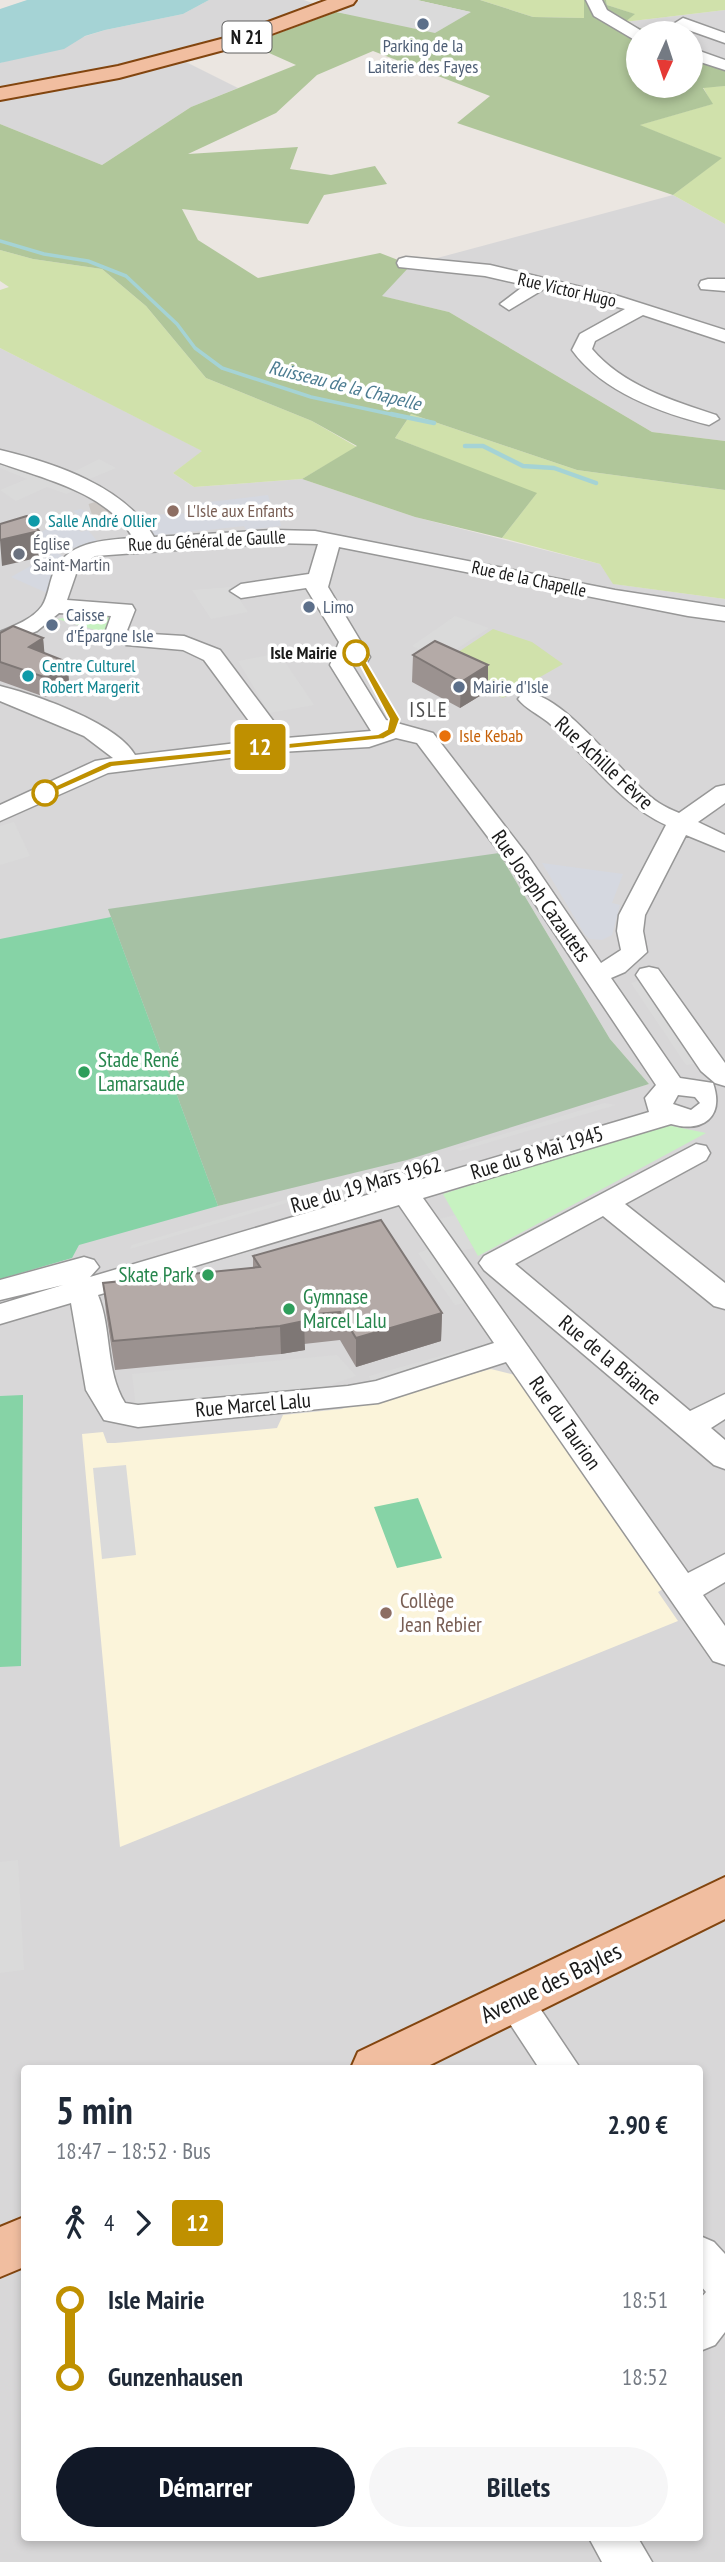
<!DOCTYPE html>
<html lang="fr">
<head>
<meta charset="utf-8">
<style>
	:root { --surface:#fff; --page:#f6f6f7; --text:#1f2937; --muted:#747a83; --accent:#111827 }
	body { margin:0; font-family:"PT Sans Narrow",sans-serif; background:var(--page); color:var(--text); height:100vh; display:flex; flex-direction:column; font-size:26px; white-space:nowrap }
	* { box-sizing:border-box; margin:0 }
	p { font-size:23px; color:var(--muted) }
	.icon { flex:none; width:38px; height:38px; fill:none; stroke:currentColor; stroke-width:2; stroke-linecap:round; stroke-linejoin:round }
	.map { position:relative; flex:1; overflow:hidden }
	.sheet { position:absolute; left:21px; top:2065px; width:682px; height:476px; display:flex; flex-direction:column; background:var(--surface); border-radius:7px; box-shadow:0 4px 10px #0003 }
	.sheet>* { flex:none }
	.badge { padding:0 14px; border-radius:5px; font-size:24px; line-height:46px }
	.needle { width:46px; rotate:183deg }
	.tools { position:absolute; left:626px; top:21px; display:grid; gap:14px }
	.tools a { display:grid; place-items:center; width:77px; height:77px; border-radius:50%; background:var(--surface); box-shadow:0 4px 10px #0003; font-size:35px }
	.map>.badge { position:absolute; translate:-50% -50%; box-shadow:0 0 0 4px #fff }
	.legs { display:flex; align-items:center; gap:10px; height:77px; padding:0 35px; font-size:23px }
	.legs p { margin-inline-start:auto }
	.head { display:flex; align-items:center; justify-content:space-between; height:119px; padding:0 35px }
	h1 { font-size:38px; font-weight:700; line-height:52px }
	.button { display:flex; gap:14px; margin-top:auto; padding:14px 35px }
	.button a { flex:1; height:80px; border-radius:42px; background:var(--accent); color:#fff; font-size:28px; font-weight:700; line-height:80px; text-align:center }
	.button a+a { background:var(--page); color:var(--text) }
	ul { padding:0 35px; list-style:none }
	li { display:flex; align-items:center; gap:24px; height:77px; font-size:26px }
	li i { display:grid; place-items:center; width:10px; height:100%; margin:0 9px; background:currentColor }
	li i::after { content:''; width:18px; height:18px; margin:-9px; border:5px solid; border-radius:50%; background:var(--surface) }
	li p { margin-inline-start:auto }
	li:first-child i { background:linear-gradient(#0000 50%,currentColor 0) }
	li:last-child i { background:linear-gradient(currentColor 50%,#0000 0) }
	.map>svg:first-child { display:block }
</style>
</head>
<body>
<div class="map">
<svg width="725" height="2562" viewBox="0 0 725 2562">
	<rect width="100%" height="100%" fill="#ebe6e1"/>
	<path fill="#d8d7d8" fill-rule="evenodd" d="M 209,0 L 304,0 L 321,6 L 170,54 L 238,88 L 191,107 L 102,165 L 0,124 L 0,63 L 105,30 L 183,14 Z
		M 725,10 L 725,62 L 691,49 L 691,33 L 652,33 L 624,22 Z
		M 673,195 L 725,224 L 725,441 L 652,432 L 449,312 L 381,296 L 411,265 Z
		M 0,348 L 203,451 L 173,473 L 194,487 L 302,479 L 415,517 L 600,564 L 614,584 L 725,599 L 725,2562 L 0,2562 ZM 499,853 L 610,1039 L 649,1084 L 336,1176 L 218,1206 ZM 24,2068 L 700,2068 L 700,2538 L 24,2538 Z"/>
	<path fill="#fbf4da" d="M 491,1369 L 515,1375 L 663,1589 L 658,1592 L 678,1621 L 120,1847 L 82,1434 L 103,1432 L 107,1443 L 115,1443 L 277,1428 L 283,1415 L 341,1409 Z"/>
	<path fill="#d0e1ab" d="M 480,0 L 584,0 L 585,18 L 533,17 Z
		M 606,0 L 725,0 L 725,10 L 624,22 L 634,14 L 607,5 Z
		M 725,86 L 725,224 L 673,195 L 721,158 L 639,125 L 712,104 L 703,87 Z
		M 0,250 L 33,259 L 102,269 L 146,306 L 206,378 L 312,421 L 357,447 L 302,479 L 194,487 L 173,473 L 202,451 L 0,348 L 0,290 L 9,287 L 0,281 Z
		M 411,414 L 577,470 L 725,490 L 725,599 L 613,584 L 600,564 L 502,538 L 536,494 L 395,438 Z
		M 493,629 L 532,642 L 563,664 L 503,698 L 434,668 Z"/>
	<path fill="#b0c69a" d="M 417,0 L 480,0 L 533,17 L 584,18 L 584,0 L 606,0 L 607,5 L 635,14 L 625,22 L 652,33 L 639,33 L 639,86 L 691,86 L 691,49 L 725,62 L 725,86 L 703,88 L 713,104 L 640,125 L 722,158 L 673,195 L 457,123 L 490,96 L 373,51 L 317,75 L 276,113 L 188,154 L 298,147 L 290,169 L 331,175 L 375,166 L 387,184 L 324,195 L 308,224 L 182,209 L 198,240 L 258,278 L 380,253 L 411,265 L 382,296 L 449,312 L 652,432 L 725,441 L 725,490 L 577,470 L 411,414 L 395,438 L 537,493 L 502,538 L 415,517 L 302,479 L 357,446 L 312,421 L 206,378 L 146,306 L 102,269 L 33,259 L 0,250 L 0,124 L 102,165 L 191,107 L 296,65 L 249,44 L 336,12 L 356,15 L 470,12 Z"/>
	<path fill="#a6c1a4" d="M 499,853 L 610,1039 L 649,1084 L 407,1160 L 218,1206 L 108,909 Z"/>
	<path fill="#c7f2c1" d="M 72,612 L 110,615 L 114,617 L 106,633 L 57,619 L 70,617 Z
		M 662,1124 L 706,1133 L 478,1256 L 443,1194 Z"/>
	<path fill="#86d3a6" d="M 111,917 L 218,1206 L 79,1245 L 72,1258 L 0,1279 L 0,939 Z
		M 23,1395 L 21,1666 L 0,1667 L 0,1396 Z
		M 418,1498 L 442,1558 L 397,1568 L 374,1507 Z"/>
	<path fill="#dadada" d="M 360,0 L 417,0 L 471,12 L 435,33 L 336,12 Z
		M 99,459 L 116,468 L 87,480 L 69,474 Z
		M 0,460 L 75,490 L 66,494 L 47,487 L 16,501 L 0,490 L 27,479 L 0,468 Z
		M 231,587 L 248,612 L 211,619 L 192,590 Z
		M 455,616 L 489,628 L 441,659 L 412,646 Z
		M 279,653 L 314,705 L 269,713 L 238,661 Z
		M 14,822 L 30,856 L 0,865 L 0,826 Z
		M 645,979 L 700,1063 L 686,1065 L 631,983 Z
		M 604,1103 L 616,1105 L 460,1151 L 455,1149 Z
		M 416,1161 L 423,1163 L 130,1249 L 132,1245 Z
		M 455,1215 L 473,1248 L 460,1251 L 439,1219 Z
		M 432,1248 L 469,1302 L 455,1305 L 418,1253 Z
		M 465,1349 L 478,1368 L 375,1398 L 369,1376 Z
		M 337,1355 L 356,1376 L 319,1389 L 136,1407 L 132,1374 Z
		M 126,1465 L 136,1555 L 102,1559 L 93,1468 Z
		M 18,1860 L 24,1970 L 0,1973 L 0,1862 Z"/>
	<path fill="#d5d8e0" d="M 268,495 L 271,505 L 277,505 L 281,526 L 246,530 L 244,526 L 154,536 L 145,515 L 193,513 L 192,504 Z
		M 81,509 L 94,516 L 72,524 L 81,532 L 88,530 L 98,542 L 56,552 L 67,559 L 53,572 L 47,593 L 11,577 L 55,552 L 45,539 L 33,536 L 63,521 L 57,517 L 64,515 L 68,518 L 77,514 L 73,511 Z
		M 542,863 L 623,874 L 612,903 L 620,905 L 612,935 L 602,940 L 590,939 L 585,935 Z"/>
	<path fill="#a5d3d5" d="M 27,0 L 209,0 L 183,14 L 105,30 L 85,36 L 64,49 L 0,63 L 0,9 Z"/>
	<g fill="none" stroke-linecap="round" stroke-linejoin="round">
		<path stroke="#a5d3d5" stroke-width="3.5" d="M 0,241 L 44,254 L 88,261 L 126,276 L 177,324 L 195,348 L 222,368 L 311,397 L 399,416"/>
		<path stroke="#a5d3d5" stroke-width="4.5" d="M 391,414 L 434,423
			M 465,446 L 483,446 L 523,466 L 554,468 L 596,483"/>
		<path stroke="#ccc7c3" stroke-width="23" stroke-dasharray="23 11" stroke-linecap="butt" d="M 92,515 L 108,510"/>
		<g stroke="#979797" stroke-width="3">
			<path id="minor" d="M 586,0 L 602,0 L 607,10 L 645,33 L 639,33 L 639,41 L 633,39 L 594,16 Z
				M 683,18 L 725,33 L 725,43 L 677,26 L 675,23 Z
				M 691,48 L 725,60 L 725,70 L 691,59 Z
				M 406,257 L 490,265 L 618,296 L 725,330 L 725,342 L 643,315 L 595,341 L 592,349 C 622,385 673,401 716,415 L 719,419 L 709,425 C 661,413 602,392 572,350 L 580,334 L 625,309 L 544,289 L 509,310 L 500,304 L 525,285 L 485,276 L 399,267 L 397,263 L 399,259 Z
				M 708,279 L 725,279 L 725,291 L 701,289 L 699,285 L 701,281 Z
				M 0,450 C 54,463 125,486 154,537 L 273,530 L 315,531 L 615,590 L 725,607 L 725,621 L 688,616 L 339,547 L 328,587 L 370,657 L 367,662 L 352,665 L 386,720 L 433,733 L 528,856 L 601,963 L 621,950 L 617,931 L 619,915 L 666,825 C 618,803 588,756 548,722 C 538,714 526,709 518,699 L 522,694 C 560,685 626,783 659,803 C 665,807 672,810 679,813 L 716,787 L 725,785 L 725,803 L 698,822 L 725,835 L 725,851 L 686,835 L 645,915 L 643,931 L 647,952 L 625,972 L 611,978 L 680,1078 L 713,1083 C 725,1118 702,1133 671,1124 L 423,1198 L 688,1573 L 725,1554 L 725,1582 L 703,1595 L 725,1626 L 725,1665 L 713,1661 L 506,1362 L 378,1403 L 138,1427 L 104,1420 L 86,1390 L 71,1303 L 0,1324 L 0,1304 L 63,1285 L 0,1300 L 0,1280 L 84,1257 L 94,1260 L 99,1267 L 90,1277 L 387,1189 L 381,1179 L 385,1172 C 398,1169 404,1171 412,1182 L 649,1112 L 645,1098 L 656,1085 L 509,865 L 417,743 L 396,738 L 369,747 L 279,752 L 108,773 L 0,821 L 0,805 L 95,761 L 113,758 L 84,736 L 0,701 L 0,686 C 36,695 117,723 135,755 L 263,740 L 204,660 L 183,650 L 126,645 L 123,640 L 126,635 L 134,633 L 184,636 L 220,650 L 286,738 L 371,731 L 330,665 L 339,642 L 306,588 L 241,598 L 230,591 L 241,584 L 309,574 L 318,544 L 273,543 L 95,556 L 78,568 L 67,600 L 132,605 L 135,610 L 124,638 L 116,640 L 105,633 L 111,616 L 59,613 L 37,631 L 0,646 L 0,632 C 14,626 33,619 42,606 C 48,597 49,584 53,574 C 66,542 102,540 133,538 C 108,493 45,479 0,463 ZM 678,1095 L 695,1097 L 700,1103 L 691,1110 L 673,1104 ZM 399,1205 L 494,1343 L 376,1381 L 348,1386 L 138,1405 L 125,1403 C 105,1371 112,1329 98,1295 Z
				M 649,967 L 658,969 L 725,1063 L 725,1086 L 715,1083 L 701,1071 L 636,975 L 640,969 Z
				M 696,1144 L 706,1146 L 710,1153 L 706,1160 L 625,1204 L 725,1283 L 725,1309 L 714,1306 L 603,1216 L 515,1264 L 690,1411 L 725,1394 L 725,1419 L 711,1428 L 725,1440 L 725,1469 L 714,1465 L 484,1270 L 479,1263 L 484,1256 Z
				M 514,1985 L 527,1989 L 580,2068 L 539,2068 L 495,2001 L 501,1989 Z
				M 700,2236 L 714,2242 L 725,2254 L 725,2332 L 715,2345 L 700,2351 L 700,2299 L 706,2292 L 700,2285 Z
				M 589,2538 L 638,2538 L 652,2562 L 602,2562 Z"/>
		</g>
		<g stroke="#82450f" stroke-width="4">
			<path id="major" d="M 327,0 L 356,0 L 353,4 L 239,46 L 119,78 L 0,100 L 0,88 L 118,66 L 225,38 Z
				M 725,1877 L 725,1919 L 424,2068 L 351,2068 L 358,2052 Z
				M 24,2217 L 24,2267 L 0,2277 L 0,2227 Z"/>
		</g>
		<use href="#minor" fill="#fff" fill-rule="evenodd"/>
		<use href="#major" fill="#f1bea0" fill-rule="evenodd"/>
	</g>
	<path fill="#9b9290" d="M 0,633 L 43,638 L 44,653 L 67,662 L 69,682 L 45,697 L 0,681 Z
		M 413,655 L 488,691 L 460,708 L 412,682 Z
		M 253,1256 L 442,1313 L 441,1341 L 356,1367 L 340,1340 L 304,1344 L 305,1350 L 281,1354 L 115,1370 L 106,1312 L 103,1283 L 253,1268 Z"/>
	<path fill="#7e7775" d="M 39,531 L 41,557 L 2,566 L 0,540 Z
		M 43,638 L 45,658 L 29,647 Z
		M 67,662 L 69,682 L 45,697 L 44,677 Z
		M 488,665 L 488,691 L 460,708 L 461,682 Z
		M 442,1313 L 441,1341 L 356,1367 L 356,1338 Z
		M 304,1321 L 305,1350 L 281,1354 L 280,1326 Z"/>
	<path fill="#b4aaa7" stroke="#7e7775" stroke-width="2" d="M 27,516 L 39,531 L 0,540 L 0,524 Z
		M 13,626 L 43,638 L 29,647 L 67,662 L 44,677 L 0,662 L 0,633 Z
		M 435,641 L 488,665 L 461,682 L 413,655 Z
		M 381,1220 L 442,1313 L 356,1338 L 340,1312 L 303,1315 L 304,1321 L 280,1326 L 113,1341 L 103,1283 L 260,1267 L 253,1256 Z"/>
	<path fill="#bf9000" stroke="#fff" stroke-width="2" d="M 353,651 L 360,651 L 400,719 L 395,733 L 384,739 L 112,767 L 49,795 L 39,793 L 109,761 L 378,734 L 387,729 L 389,719 Z"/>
	<g fill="#5c6f8a" stroke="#fff" stroke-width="2.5">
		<circle cx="423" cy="24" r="7"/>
		<circle cx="309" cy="607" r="7"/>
		<circle cx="52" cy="625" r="7"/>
		<circle cx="459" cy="687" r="7"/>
	</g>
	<g fill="#8d6e63" stroke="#fff" stroke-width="2.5">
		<circle cx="173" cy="511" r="7"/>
		<circle cx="386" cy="1613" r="7"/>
	</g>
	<g fill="#0f9aa8" stroke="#fff" stroke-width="2.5">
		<circle cx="34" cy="521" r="7"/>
		<circle cx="28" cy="676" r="7"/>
	</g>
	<circle fill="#6b7280" stroke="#fff" stroke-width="2.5" cx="19" cy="554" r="7"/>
	<g fill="#fff" stroke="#bf9000" stroke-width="3.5">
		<circle cx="356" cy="653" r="12"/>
		<circle cx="45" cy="793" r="12"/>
	</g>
	<circle fill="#e8710a" stroke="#fff" stroke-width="2.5" cx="445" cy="736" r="7"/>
	<g fill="#2e9e5b" stroke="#fff" stroke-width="2.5">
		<circle cx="84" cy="1072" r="7"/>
		<circle cx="208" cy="1275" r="7"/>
		<circle cx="289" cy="1309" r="7"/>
	</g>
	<g text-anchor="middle" stroke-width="7" stroke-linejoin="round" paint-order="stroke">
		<g font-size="18" fill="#4e5e75" stroke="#fff" text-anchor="start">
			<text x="423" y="52" text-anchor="middle">Parking de la<tspan x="423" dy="21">Laiterie des Fayes</tspan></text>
			<text x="323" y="613">Limo</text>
			<text x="66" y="621">Caisse<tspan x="66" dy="21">d'Épargne Isle</tspan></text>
			<text x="473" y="693">Mairie d'Isle</text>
		</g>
		<g font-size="18" fill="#1a1a1a" stroke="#fff">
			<text transform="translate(567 290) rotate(13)" y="6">Rue Victor Hugo</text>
			<text transform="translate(207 541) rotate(-3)" y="6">Rue du Général de Gaulle</text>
			<text transform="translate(529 579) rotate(12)" y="6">Rue de la Chapelle</text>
		</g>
		<g font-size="18" fill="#785e54" stroke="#fff" text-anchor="start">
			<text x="187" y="517">L'Isle aux Enfants</text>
		</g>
		<g font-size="18" fill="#0d838f" stroke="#fff" text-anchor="start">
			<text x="48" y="527">Salle André Ollier</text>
			<text x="42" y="672">Centre Culturel<tspan x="42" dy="21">Robert Margerit</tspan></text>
		</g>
		<g font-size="18" fill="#5b616d" stroke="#fff" text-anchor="start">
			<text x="33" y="550">Église<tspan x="33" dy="21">Saint-Martin</tspan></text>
		</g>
		<g font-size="18" font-weight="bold" fill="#1a1a1a" stroke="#fff" text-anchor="end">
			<text x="337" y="659">Isle Mairie</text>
		</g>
		<g font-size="18" fill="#c56008" stroke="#fff" text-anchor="start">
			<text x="459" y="742">Isle Kebab</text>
		</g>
		<rect fill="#fff" stroke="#5f5f5f" stroke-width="2" x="222.5" y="21.5" width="49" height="31" rx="5"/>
		<g font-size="19" font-weight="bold" fill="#1a1a1a">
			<text x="247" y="44">N 21</text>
		</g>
		<g font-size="19" font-style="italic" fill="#4c7c91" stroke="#fff">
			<text transform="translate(345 385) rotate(14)" y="7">Ruisseau de la Chapelle</text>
		</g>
		<g font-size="21" letter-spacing="2" fill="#4d4d4d" stroke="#fff">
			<text x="429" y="717">ISLE</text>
		</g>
		<g font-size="21" fill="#1a1a1a" stroke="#fff">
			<text transform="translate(604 763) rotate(43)" y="7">Rue Achille Fèvre</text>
			<text transform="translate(541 896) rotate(55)" y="7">Rue Joseph Cazautets</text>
			<text transform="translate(537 1153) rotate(-17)" y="7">Rue du 8 Mai 1945</text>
			<text transform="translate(366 1185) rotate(-16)" y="7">Rue du 19 Mars 1962</text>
			<text transform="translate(610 1360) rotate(40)" y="7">Rue de la Briance</text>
			<text transform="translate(253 1405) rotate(-5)" y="7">Rue Marcel Lalu</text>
			<text transform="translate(565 1423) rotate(55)" y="7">Rue du Taurion</text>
		</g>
		<g font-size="21" fill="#27864d" stroke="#fff" text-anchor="start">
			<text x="98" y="1067">Stade René<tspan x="98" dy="24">Lamarsaude</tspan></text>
			<text x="194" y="1282" text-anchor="end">Skate Park</text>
			<text x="303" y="1304">Gymnase<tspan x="303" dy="24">Marcel Lalu</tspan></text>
		</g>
		<g font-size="21" fill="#785e54" stroke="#fff" text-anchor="start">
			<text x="400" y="1608">Collège<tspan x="400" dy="24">Jean Rebier</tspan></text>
		</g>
		<g font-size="24" fill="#1a1a1a" stroke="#fff">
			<text transform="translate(551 1983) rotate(-26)" y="8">Avenue des Bayles</text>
		</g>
	</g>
</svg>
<div class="tools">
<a><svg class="needle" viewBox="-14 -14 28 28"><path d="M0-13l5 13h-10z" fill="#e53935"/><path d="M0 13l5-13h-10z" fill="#747a83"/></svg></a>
</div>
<b class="badge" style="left:260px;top:747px;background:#bf9000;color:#fff">12</b>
<section class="sheet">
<div class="head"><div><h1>5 min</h1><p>18:47 – 18:52 · Bus</p></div><b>2.90 €</b></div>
<div class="legs"><svg class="icon" aria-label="walk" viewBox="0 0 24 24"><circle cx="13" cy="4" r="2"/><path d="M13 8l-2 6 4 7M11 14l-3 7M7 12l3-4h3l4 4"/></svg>4<svg class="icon" aria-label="forward" viewBox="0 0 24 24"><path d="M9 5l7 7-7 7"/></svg><b class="badge" style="background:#bf9000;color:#fff">12</b></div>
<ul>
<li><i style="color:#bf9000"></i><b>Isle Mairie</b><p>18:51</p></li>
<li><i style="color:#bf9000"></i><b>Gunzenhausen</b><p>18:52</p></li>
</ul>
<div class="button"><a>Démarrer</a><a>Billets</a></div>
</section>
</div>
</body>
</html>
